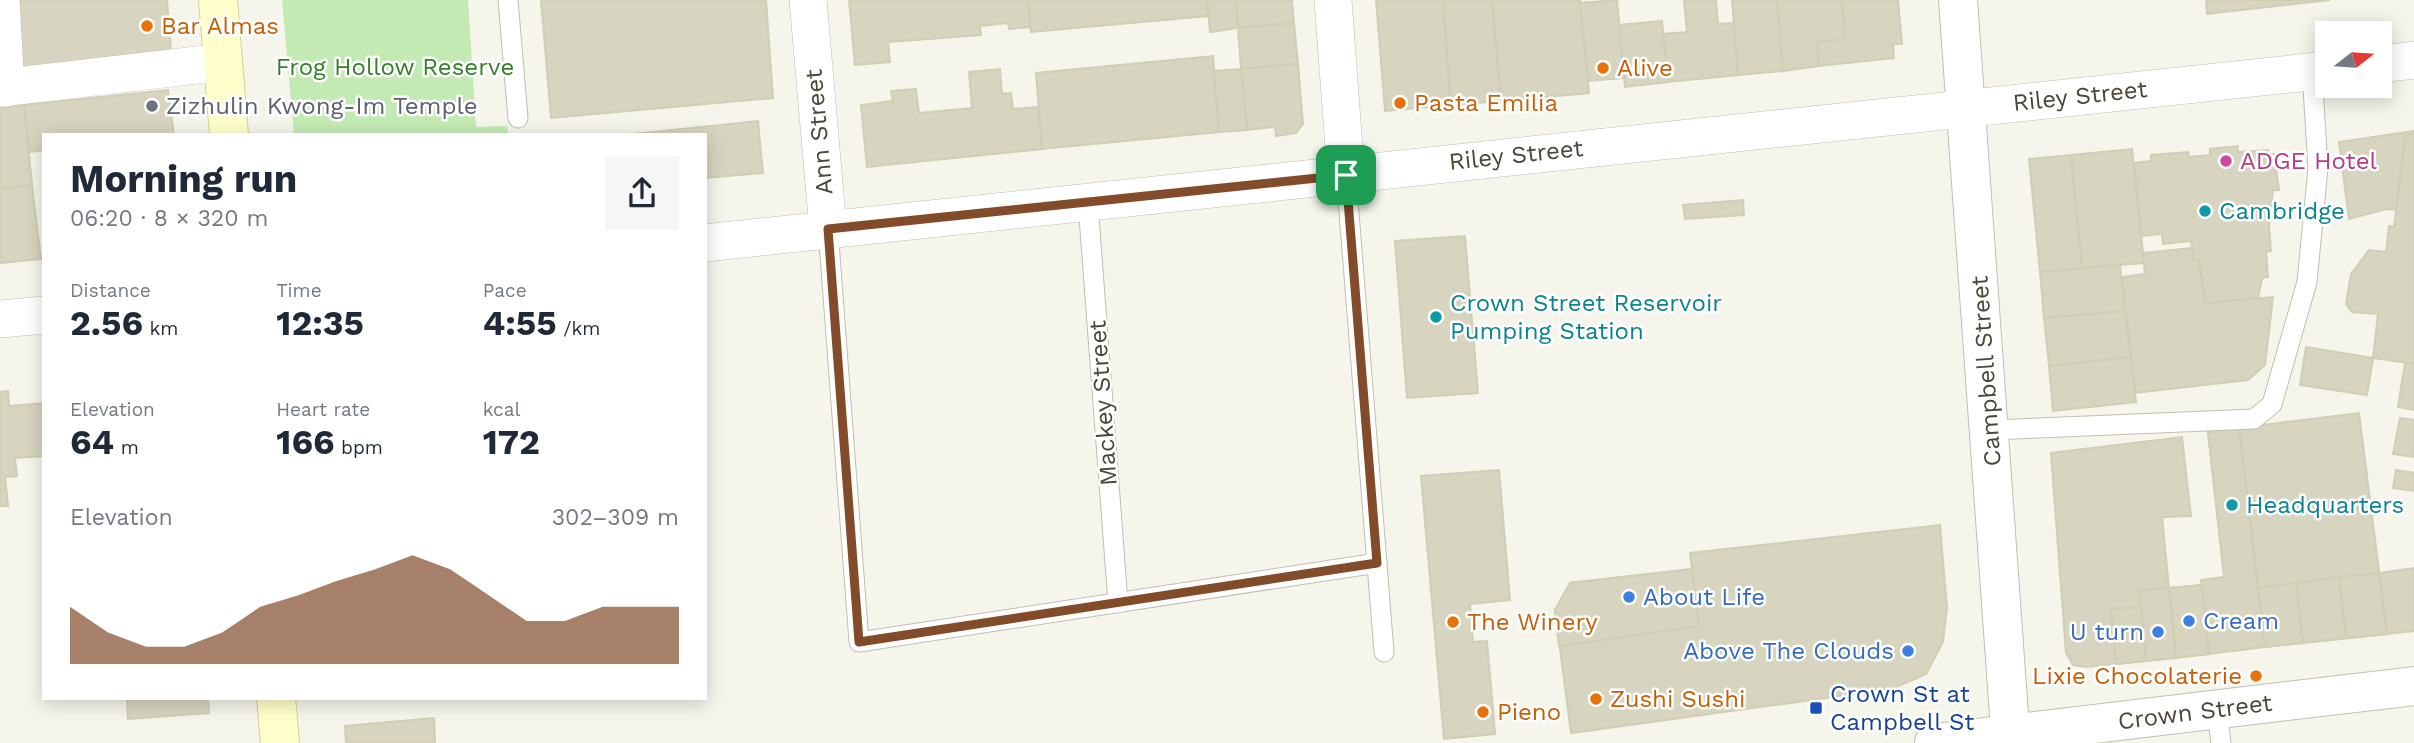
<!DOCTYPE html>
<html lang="en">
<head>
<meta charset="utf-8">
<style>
	body { margin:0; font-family:"Work Sans",sans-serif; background:#f6f6f7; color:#1f2937; height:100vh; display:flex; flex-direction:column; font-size:26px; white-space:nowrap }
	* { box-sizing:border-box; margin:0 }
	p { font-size:23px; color:#747a83 }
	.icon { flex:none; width:38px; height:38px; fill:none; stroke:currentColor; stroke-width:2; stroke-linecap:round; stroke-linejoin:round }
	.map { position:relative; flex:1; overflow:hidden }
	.side { position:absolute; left:42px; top:133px; width:665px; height:567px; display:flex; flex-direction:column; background:#fff; border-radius:0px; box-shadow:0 4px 18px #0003 }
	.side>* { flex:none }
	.needle { width:46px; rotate:73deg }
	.tools { position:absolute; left:2315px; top:21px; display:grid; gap:14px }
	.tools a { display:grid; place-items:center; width:77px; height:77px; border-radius:0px; background:#fff; box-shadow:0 4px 18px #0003; font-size:35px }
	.pin { position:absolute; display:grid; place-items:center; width:60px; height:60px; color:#fff; margin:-30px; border-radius:14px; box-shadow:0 4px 10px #0006 }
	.round { display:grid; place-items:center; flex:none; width:74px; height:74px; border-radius:0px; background:#f6f6f7 }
	.headline { display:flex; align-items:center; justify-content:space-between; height:119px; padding:0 28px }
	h1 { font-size:38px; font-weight:700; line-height:52px }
	.metrics { display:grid; grid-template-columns:repeat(3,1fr); gap:10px; height:119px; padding:7px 28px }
	.metrics div { display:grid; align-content:center }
	.metrics b { font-size:35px; font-weight:700 }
	.metrics small { font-size:19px; font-weight:400 }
	.metrics p { font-size:19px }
	.chart { height:196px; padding:14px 28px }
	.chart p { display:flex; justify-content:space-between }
	.chart svg { width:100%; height:126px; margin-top:7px; fill:#824b2a; opacity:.7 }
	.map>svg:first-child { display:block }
</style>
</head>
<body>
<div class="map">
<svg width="2414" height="743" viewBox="0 0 2414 743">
	<rect width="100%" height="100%" fill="#f5f5eb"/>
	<polygon fill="#c4eab4" points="282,0 468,0 476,127 507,126 508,135 294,135"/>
	<g fill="#d7d4c0" stroke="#d2ceb3" stroke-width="2">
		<polygon points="15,0 167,0 171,50 31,73 21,64"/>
		<polygon points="541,0 766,0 773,98 551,118"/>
		<polygon points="849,0 1028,0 1031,27 1009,29 1008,23 980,26 981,35 888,42 890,62 855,65"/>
		<polygon points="1028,0 1207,0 1208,16 1031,32"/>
		<polygon points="1207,0 1236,0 1238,28 1210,32"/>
		<polygon points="1236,0 1292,0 1294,23 1238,28"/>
		<polygon points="1376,0 1443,0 1451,105 1385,111"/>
		<polygon points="1443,0 1492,0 1501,101 1451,105"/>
		<polygon points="1492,0 1580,0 1589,93 1501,101"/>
		<polygon points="1617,0 1624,78 1588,81 1580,3"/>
		<polygon points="1684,0 1716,0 1718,24 1735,23 1738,75 1668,82 1663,34 1687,32"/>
		<polygon points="1732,0 1777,0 1783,71 1738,75"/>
		<polygon points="1777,0 1842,0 1845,39 1817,42 1819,66 1783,71"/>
		<polygon points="1842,0 1898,0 1902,44 1893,44 1894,58 1819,66 1817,42 1845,39"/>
		<polygon points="2206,0 2330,0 2207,14"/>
		<polygon points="1662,21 1668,82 1625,87 1619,25"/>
		<polygon points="1294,23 1298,64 1241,69 1238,28"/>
		<polygon points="1213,56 1219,132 1042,149 1036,73"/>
		<polygon points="1298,64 1303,124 1296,133 1276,136 1275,127 1247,130 1241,69"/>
		<polygon points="1000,69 1002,94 1011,93 1013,109 1038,107 1042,149 867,167 861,105 893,101 891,91 916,89 919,113 972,108 969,72"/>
		<polygon points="1241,69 1247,130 1219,132 1214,71"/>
		<polygon points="168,90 174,135 44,135 44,150 29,152 24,105"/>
		<polygon points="24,105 32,185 0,189 0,108"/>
		<polygon points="758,121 763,173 705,178 705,135 623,135"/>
		<polygon points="2414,131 2414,364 2373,358 2378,314 2352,312 2346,304 2351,274 2369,250 2386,252 2389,226 2394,227 2405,137"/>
		<polygon points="2414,131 2405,137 2396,210 2386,209 2349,219 2339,142"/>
		<polygon points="2238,146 2238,152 2268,150 2268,155 2274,154 2279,190 2273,190 2269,226 2271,251 2266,252 2268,277 2262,278 2258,298 2205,303 2199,259 2193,260 2191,241 2163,244 2162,234 2141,236 2134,163 2151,161 2151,155 2188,152 2189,157 2210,155 2210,149"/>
		<polygon points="2132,149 2144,263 2082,268 2071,155"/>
		<polygon points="2071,155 2082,268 2040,272 2029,159"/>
		<polygon points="32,185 41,259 0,263 0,189"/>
		<polygon points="1743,200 1744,215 1685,219 1683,205"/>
		<polygon points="1465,236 1478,393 1407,398 1395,241"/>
		<polygon points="2192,248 2193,260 2199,259 2205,303 2273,297 2265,365 2248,380 2135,393 2122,277 2145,274 2143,253"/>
		<polygon points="2120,265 2125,311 2044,318 2040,272"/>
		<polygon points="2125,311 2131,357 2049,366 2044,318"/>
		<polygon points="2306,347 2373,358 2367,395 2300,385"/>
		<polygon points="2131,357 2136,402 2053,411 2049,366"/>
		<polygon points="2405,363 2414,364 2414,410 2398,407"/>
		<polygon points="8,391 9,406 44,403 44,456 15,458 17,476 5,477 8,506 0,506 0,392"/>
		<polygon points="2359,413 2387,634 2265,647 2239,428"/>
		<polygon points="2400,418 2414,420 2414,457 2393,454"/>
		<polygon points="2239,428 2265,647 2233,651 2208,432"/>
		<polygon points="2239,428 2265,647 2209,654 2201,580 2224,577 2208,432"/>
		<polygon points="2182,437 2191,516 2162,517 2169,588 2202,585 2209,654 2086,667 2073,665 2066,653 2051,453"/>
		<polygon points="1499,470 1510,600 1470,604 1473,642 1487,641 1495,734 1444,739 1421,476"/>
		<polygon points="2396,470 2414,473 2414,491 2393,488"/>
		<polygon points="1940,525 1947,608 1943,642 1926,674 1892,689 1571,733 1555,610 1570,583 1692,569 1690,553"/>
		<polygon points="2414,568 2414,631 2387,634 2379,573"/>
		<polygon points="1692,569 1699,626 1559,646 1555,610 1570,583"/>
		<polygon points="2379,573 2387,634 2346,638 2339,577"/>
		<polygon points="2339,577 2346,638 2303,643 2296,583"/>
		<polygon points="2296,583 2303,643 2265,647 2258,588"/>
		<polygon points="2202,585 2209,654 2176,658 2169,588"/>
		<polygon points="2169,588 2176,658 2146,661 2139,590"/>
		<polygon points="2141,607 2146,661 2116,664 2111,609"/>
		<polygon points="127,698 208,698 209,713 128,719"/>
		<polygon points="434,718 435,743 346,743 345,726"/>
	</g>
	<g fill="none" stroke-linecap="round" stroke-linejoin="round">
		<defs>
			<g id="service">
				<polyline points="508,0 518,118"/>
				<polyline points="1346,175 1384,652"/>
				<polyline points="1088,203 1118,603"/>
				<polyline points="828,229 859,642 1377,563"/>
				<polyline points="1990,430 2254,419 2272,404 2307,282 2318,168 2312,71"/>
				<polyline points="2217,710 2221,743"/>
			</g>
			<g id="minor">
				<polyline points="1,0 6,88"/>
				<polyline points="808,0 828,229"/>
				<polyline points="1333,0 1346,175"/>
				<polyline points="2380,64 2414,60"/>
				<polyline points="0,88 223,62"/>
				<polyline points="705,243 2328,70"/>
				<polyline points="0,319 44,315"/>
			</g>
			<g id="tertiary">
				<polyline points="1958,0 2011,743"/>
				<polyline points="1934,743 2414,686"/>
			</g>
			<g id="secondary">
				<polyline points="218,0 229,135"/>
				<polyline points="276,698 280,743"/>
			</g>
		</defs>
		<use href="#service" stroke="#c1bfad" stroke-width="21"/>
		<use href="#minor" stroke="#c1bfad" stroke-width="38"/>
		<use href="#tertiary" stroke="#c1bfad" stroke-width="40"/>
		<use href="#secondary" stroke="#d3d298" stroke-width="40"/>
		<use href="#service" stroke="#fff" stroke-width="19"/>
		<use href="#minor" stroke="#fff" stroke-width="37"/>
		<use href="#tertiary" stroke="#fff" stroke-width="38"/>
		<use href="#secondary" stroke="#ffffcb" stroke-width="38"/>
	</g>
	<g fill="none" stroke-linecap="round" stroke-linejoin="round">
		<defs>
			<polygon id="route" points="1346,175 1377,563 859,642 828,229"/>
		</defs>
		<use href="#route" stroke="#fff" stroke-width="14"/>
		<use href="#route" stroke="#824b2a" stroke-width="9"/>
	</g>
	<g fill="#e8710a" stroke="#fff" stroke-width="2.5">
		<circle cx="147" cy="26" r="7"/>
		<circle cx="1603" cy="68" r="7"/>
		<circle cx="1400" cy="103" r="7"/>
		<circle cx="1453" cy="622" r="7"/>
		<circle cx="2256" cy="676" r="7"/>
		<circle cx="1596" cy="699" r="7"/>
		<circle cx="1483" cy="712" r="7"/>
	</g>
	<circle fill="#6b7280" stroke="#fff" stroke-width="2.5" cx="152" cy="106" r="7"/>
	<circle fill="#d1479c" stroke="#fff" stroke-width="2.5" cx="2226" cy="161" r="7"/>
	<g fill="#0f9aa8" stroke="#fff" stroke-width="2.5">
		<circle cx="2205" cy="211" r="7"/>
		<circle cx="1436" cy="317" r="7"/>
		<circle cx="2232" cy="505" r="7"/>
	</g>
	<g fill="#3f7fe0" stroke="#fff" stroke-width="2.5">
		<circle cx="1629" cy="597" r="7"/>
		<circle cx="2189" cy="621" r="7"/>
		<circle cx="2158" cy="632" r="7"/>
		<circle cx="1908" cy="651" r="7"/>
	</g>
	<rect fill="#1a4fb4" stroke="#fff" stroke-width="2.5" x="1809" y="701" width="14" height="14" rx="3.5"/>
	<g text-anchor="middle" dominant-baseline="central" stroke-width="5" stroke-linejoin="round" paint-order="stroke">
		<g font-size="24" fill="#c56008" stroke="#fff" text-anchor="start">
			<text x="161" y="26">Bar Almas</text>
			<text x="1617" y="68">Alive</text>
			<text x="1414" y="103">Pasta Emilia</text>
			<text x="1467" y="622">The Winery</text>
			<text x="2242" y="676" text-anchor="end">Lixie Chocolaterie</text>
			<text x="1610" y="699">Zushi Sushi</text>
			<text x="1497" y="712">Pieno</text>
		</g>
		<g font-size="24" fill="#357e2a" stroke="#fff">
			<text x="395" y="67">Frog Hollow Reserve</text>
		</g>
		<g font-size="24" fill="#4a4738" stroke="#fff">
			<text transform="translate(2080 96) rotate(-6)">Riley Street</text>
			<text transform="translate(819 132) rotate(-95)">Ann Street</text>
			<text transform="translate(1516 155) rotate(-6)">Riley Street</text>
			<text transform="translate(1986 371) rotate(-94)">Campbell Street</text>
			<text transform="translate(1103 403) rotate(-94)">Mackey Street</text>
			<text transform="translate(2195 712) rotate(-7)">Crown Street</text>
		</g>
		<g font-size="24" fill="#5b616d" stroke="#fff" text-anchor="start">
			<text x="166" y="106">Zizhulin Kwong-Im Temple</text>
		</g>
		<g font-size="24" fill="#b23c85" stroke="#fff" text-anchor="start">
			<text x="2240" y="161">ADGE Hotel</text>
		</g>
		<g font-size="24" fill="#0d838f" stroke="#fff" text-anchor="start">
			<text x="2219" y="211">Cambridge</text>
			<text x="1450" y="303">Crown Street Reservoir<tspan x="1450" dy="28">Pumping Station</tspan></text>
			<text x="2246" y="505">Headquarters</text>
		</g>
		<g font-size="24" fill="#366cbe" stroke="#fff" text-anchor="start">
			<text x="1643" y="597">About Life</text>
			<text x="2203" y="621">Cream</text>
			<text x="2144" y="632" text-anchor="end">U turn</text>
			<text x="1894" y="651" text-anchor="end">Above The Clouds</text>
		</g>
		<g font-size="24" fill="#164399" stroke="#fff" text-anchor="start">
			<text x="1830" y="694">Crown St at<tspan x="1830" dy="28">Campbell St</tspan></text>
		</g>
	</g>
</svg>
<div class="tools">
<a><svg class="needle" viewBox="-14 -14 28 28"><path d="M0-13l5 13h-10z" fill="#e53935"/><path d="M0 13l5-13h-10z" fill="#747a83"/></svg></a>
</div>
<div class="pin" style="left:1346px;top:175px;background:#1e9e55"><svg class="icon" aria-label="arrive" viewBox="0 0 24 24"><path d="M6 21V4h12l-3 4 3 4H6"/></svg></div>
<section class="side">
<div class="headline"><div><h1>Morning run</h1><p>06:20 · 8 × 320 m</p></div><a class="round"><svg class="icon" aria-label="share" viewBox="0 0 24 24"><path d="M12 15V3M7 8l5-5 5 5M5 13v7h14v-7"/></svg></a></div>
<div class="metrics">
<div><p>Distance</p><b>2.56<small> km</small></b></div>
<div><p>Time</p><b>12:35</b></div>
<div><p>Pace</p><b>4:55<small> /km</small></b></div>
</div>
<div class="metrics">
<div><p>Elevation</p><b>64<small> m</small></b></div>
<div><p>Heart rate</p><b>166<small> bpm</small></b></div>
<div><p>kcal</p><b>172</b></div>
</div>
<div class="chart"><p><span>Elevation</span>302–309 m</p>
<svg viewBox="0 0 160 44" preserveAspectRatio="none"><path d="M0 44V24L10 33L20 38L30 38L40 33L50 24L60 20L70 15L80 11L90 6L100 11L110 20L120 29L130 29L140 24L150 24L160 24V44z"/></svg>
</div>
</section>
</div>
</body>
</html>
